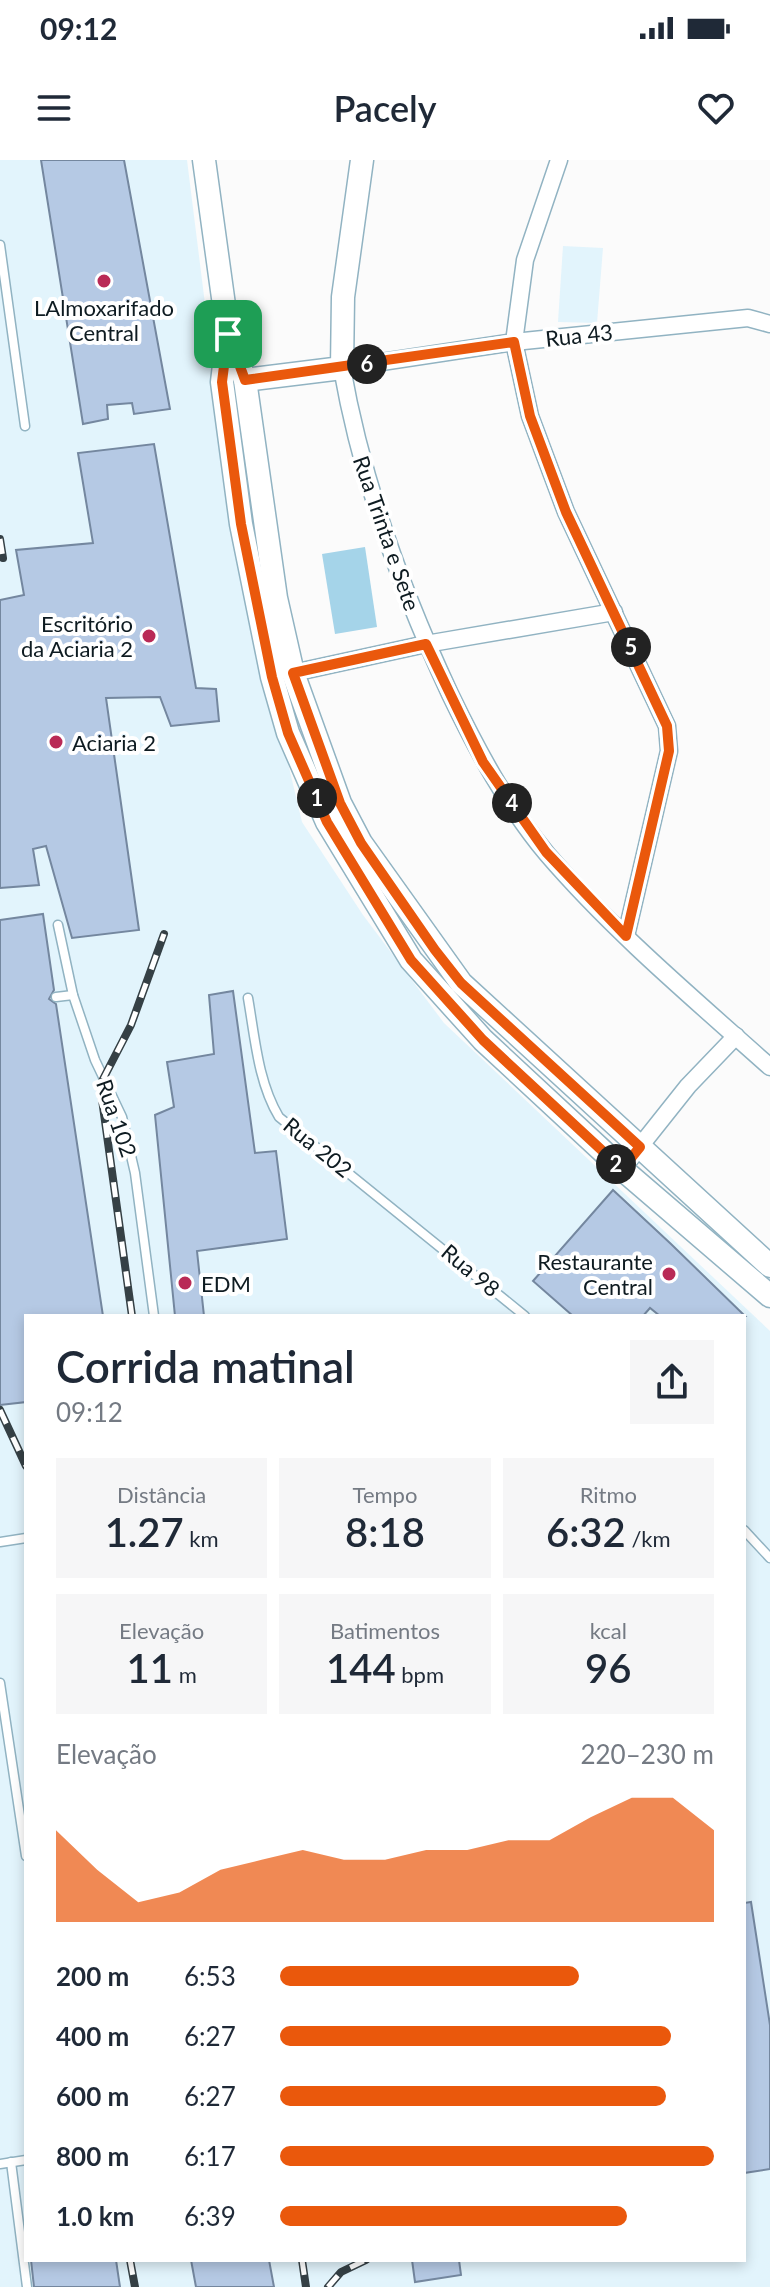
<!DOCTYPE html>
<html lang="pt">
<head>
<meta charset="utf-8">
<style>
	body { margin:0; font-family:Lato,sans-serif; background:#f6f6f7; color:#1f2937; height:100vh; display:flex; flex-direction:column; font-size:30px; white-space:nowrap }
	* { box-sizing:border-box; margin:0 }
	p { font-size:26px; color:#747a83 }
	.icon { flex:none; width:44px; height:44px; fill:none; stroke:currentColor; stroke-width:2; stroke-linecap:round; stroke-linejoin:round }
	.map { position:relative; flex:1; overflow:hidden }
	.drawer { position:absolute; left:24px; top:1154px; width:722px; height:948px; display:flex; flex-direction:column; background:#fff; border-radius:0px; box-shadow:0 4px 12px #0003 }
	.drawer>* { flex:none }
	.pin { position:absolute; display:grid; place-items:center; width:68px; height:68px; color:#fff; margin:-34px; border-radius:16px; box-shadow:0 4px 12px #0006 }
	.km { position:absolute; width:40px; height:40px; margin:-20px; border-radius:50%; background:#222; color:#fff; font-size:22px; line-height:40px; text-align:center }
	.round { display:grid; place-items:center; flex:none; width:84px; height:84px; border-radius:0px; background:#f6f6f7 }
	.overview { display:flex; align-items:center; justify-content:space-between; height:136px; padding:0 32px }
	h1 { font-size:44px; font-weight:600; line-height:60px }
	.figures { display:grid; grid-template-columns:repeat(3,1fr); gap:12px; height:136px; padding:8px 32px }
	.figures div { display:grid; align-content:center; border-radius:0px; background:#f6f6f7; text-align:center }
	.figures b { font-size:40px; font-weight:600 }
	.figures small { font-size:22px; font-weight:400 }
	.figures p { font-size:22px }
	.chart { height:224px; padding:16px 32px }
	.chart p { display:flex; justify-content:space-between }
	.chart svg { width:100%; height:144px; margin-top:8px; fill:#ea580c; opacity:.7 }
	ul { padding:0 32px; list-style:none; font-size:26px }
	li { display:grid; grid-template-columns:128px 96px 1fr; align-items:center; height:60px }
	li i { height:20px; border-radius:10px; background:#ea580c }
	.status { display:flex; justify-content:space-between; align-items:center; height:56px; padding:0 40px; background:#fff; direction:ltr }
	.status svg { height:22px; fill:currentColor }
	header { display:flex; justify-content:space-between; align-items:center; height:104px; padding:0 32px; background:#fff; font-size:36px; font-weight:600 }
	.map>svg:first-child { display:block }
</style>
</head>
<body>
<div class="status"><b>09:12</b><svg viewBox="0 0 49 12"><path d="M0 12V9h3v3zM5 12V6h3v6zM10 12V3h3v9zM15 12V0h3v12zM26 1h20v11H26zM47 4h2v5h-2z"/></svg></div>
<header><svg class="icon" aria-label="menu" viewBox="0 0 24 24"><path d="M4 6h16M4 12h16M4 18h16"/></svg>Pacely<svg class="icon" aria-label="heart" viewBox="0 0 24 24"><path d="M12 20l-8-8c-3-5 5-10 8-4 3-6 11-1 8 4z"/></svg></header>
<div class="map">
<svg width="770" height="2127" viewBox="0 0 770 2127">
	<rect width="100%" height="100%" fill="#fbfbfb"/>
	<g fill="#e2f4fc" fill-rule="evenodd">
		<path d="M0 0H187L234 376 302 662 363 755 444 863 770 1171V2127H0ZM26 1156H744V2100H26Z"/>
		<polygon points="563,86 603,88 597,163 558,162"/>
	</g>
	<polygon fill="#a5d4e9" points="365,387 377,467 335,474 322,394"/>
	<g fill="#b5c9e4" stroke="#74879f" stroke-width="2">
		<polygon points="41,0 124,0 170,249 134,254 132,243 107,245 108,259 83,264"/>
		<polygon points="154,284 196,528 216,529 219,561 171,566 160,537 106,538 139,770 72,778 46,686 33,689 39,725 0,728 0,440 24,435 16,390 93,383 78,293"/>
		<polygon points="43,754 54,830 49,839 56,844 103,1156 26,1156 26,1242 0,1245 0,760"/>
		<polygon points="233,831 255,993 276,991 287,1079 197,1091 204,1156 175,1156 155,955 174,947 167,902 214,894 209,835"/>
		<polygon points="613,1030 671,1084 745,1156 660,1156 650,1148 643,1156 573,1156 533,1121"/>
		<polygon points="751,1742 770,1865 770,2009 744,2013 744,1743"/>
		<polygon points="31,2100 116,2100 120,2127 34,2127"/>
		<polygon points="191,2100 269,2100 274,2127 196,2127"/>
		<polygon points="412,2100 459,2100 461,2115 415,2122"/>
	</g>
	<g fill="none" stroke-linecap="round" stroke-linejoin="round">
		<defs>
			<g id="lane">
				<polyline points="0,85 25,266"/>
				<polyline points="58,765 73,835 95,900 122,957 135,1013 154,1156"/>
				<polyline points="56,837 73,835"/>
				<path d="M248 838C255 878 258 922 279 957L525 1156"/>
				<polyline points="744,1370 770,1398"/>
				<polyline points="0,1382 26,1378"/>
				<polyline points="0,1523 26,1696"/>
				<polyline points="11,2002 27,2127"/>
				<polyline points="0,2004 26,2000"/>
			</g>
			<g id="street">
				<polyline points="559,0 525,100 514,182 530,256 566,352 667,566 669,591 626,776"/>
				<path d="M770 164 748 158 514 182 342 208C362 322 401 429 450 534 477 590 507 646 547 694 614 772 694 839 770 907"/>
				<polyline points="293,513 426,484 614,452"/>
				<polyline points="622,1009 688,926 736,876"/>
			</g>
			<g id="secondary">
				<polyline points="204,0 228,174 245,220 276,438 293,513 340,643 361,683 461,823 770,1106"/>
				<polyline points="227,180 222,222 241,364 272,517 288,573 327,662 411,800 483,880 622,1009 770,1136"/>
				<polyline points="245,220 342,208 343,137 362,0"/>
			</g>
		</defs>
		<use href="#lane" stroke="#91b3c2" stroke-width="11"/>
		<use href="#street" stroke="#91b3c2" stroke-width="19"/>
		<use href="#secondary" stroke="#91b3c2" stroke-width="25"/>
		<use href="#lane" stroke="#fff" stroke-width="8"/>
		<use href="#street" stroke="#fff" stroke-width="16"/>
		<use href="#secondary" stroke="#fff" stroke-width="22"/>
		<defs>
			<g id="rail">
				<polyline points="0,379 3,398"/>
				<polyline points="132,1156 100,925 131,865 164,774"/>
				<polyline points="0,1250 26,1306"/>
				<polyline points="130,2100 135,2127"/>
				<polyline points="302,2100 306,2127"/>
				<polyline points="328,2127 341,2112 366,2100"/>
			</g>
		</defs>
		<use href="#rail" stroke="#354045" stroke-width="8"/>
		<use href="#rail" stroke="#fff" stroke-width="5" stroke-dasharray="15" stroke-linecap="butt"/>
	</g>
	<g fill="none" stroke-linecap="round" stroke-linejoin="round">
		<defs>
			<polygon id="route" points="228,174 245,220 514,182 530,256 566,352 667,566 669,591 626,776 546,692 483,602 426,484 293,513 340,643 361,683 435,790 461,823 640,987 622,1009 483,880 411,800 327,662 288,573 272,517 241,364 222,222"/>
		</defs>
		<use href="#route" stroke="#fff" stroke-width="16"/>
		<use href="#route" stroke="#ea580c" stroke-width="10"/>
	</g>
	<g fill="#b92a56" stroke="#fff" stroke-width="3">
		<circle cx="104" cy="121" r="8"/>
		<circle cx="149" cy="476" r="8"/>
		<circle cx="56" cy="582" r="8"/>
		<circle cx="669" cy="1114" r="8"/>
		<circle cx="185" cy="1123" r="8"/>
	</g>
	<g text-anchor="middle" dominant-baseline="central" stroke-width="8" stroke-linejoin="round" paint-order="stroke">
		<g font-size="22" fill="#0e1b21" stroke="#fff" text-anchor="end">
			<text x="104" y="147" text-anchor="middle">LAlmoxarifado<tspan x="104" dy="25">Central</tspan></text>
			<text x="133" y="463">Escritório<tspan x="133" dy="25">da Aciaria 2</tspan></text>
			<text x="72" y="582" text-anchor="start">Aciaria 2</text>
			<text x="653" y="1101">Restaurante<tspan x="653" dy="25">Central</tspan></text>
			<text x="201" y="1123" text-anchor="start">EDM</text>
		</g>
		<g font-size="22" fill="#0e1b21" stroke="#fff">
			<text transform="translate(579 175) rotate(-6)">Rua 43</text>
			<text transform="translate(387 373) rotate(71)">Rua Trinta e Sete</text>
			<text transform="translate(117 958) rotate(71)">Rua 102</text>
			<text transform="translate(318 987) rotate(39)">Rua 202</text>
			<text transform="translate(471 1110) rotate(40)">Rua 98</text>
		</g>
	</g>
</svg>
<div class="pin" style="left:228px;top:174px;background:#1e9e55"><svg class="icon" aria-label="arrive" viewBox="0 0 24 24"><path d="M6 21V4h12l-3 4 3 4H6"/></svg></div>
<b class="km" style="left:317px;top:638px">1</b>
<b class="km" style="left:616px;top:1004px">2</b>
<b class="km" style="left:512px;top:643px">4</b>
<b class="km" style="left:631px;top:487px">5</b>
<b class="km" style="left:367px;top:204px">6</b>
<section class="drawer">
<div class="overview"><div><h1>Corrida matinal</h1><p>09:12</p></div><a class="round"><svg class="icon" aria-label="share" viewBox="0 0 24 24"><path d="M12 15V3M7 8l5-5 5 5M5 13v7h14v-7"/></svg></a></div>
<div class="figures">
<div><p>Distância</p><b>1.27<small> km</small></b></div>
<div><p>Tempo</p><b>8:18</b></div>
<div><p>Ritmo</p><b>6:32<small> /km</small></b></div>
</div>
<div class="figures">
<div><p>Elevação</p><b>11<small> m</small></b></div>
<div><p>Batimentos</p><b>144<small> bpm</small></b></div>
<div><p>kcal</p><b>96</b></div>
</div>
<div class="chart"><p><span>Elevação</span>220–230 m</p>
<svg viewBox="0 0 160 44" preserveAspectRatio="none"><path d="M0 44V16L10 28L20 38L30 35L40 28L50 25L60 22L70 25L80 25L90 22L100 22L110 19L120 19L130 12L140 6L150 6L160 16V44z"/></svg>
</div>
<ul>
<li><b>200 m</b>6:53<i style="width:69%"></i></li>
<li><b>400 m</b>6:27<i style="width:90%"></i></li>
<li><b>600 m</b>6:27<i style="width:89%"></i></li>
<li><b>800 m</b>6:17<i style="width:100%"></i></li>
<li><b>1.0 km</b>6:39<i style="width:80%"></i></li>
</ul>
</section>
</div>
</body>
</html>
